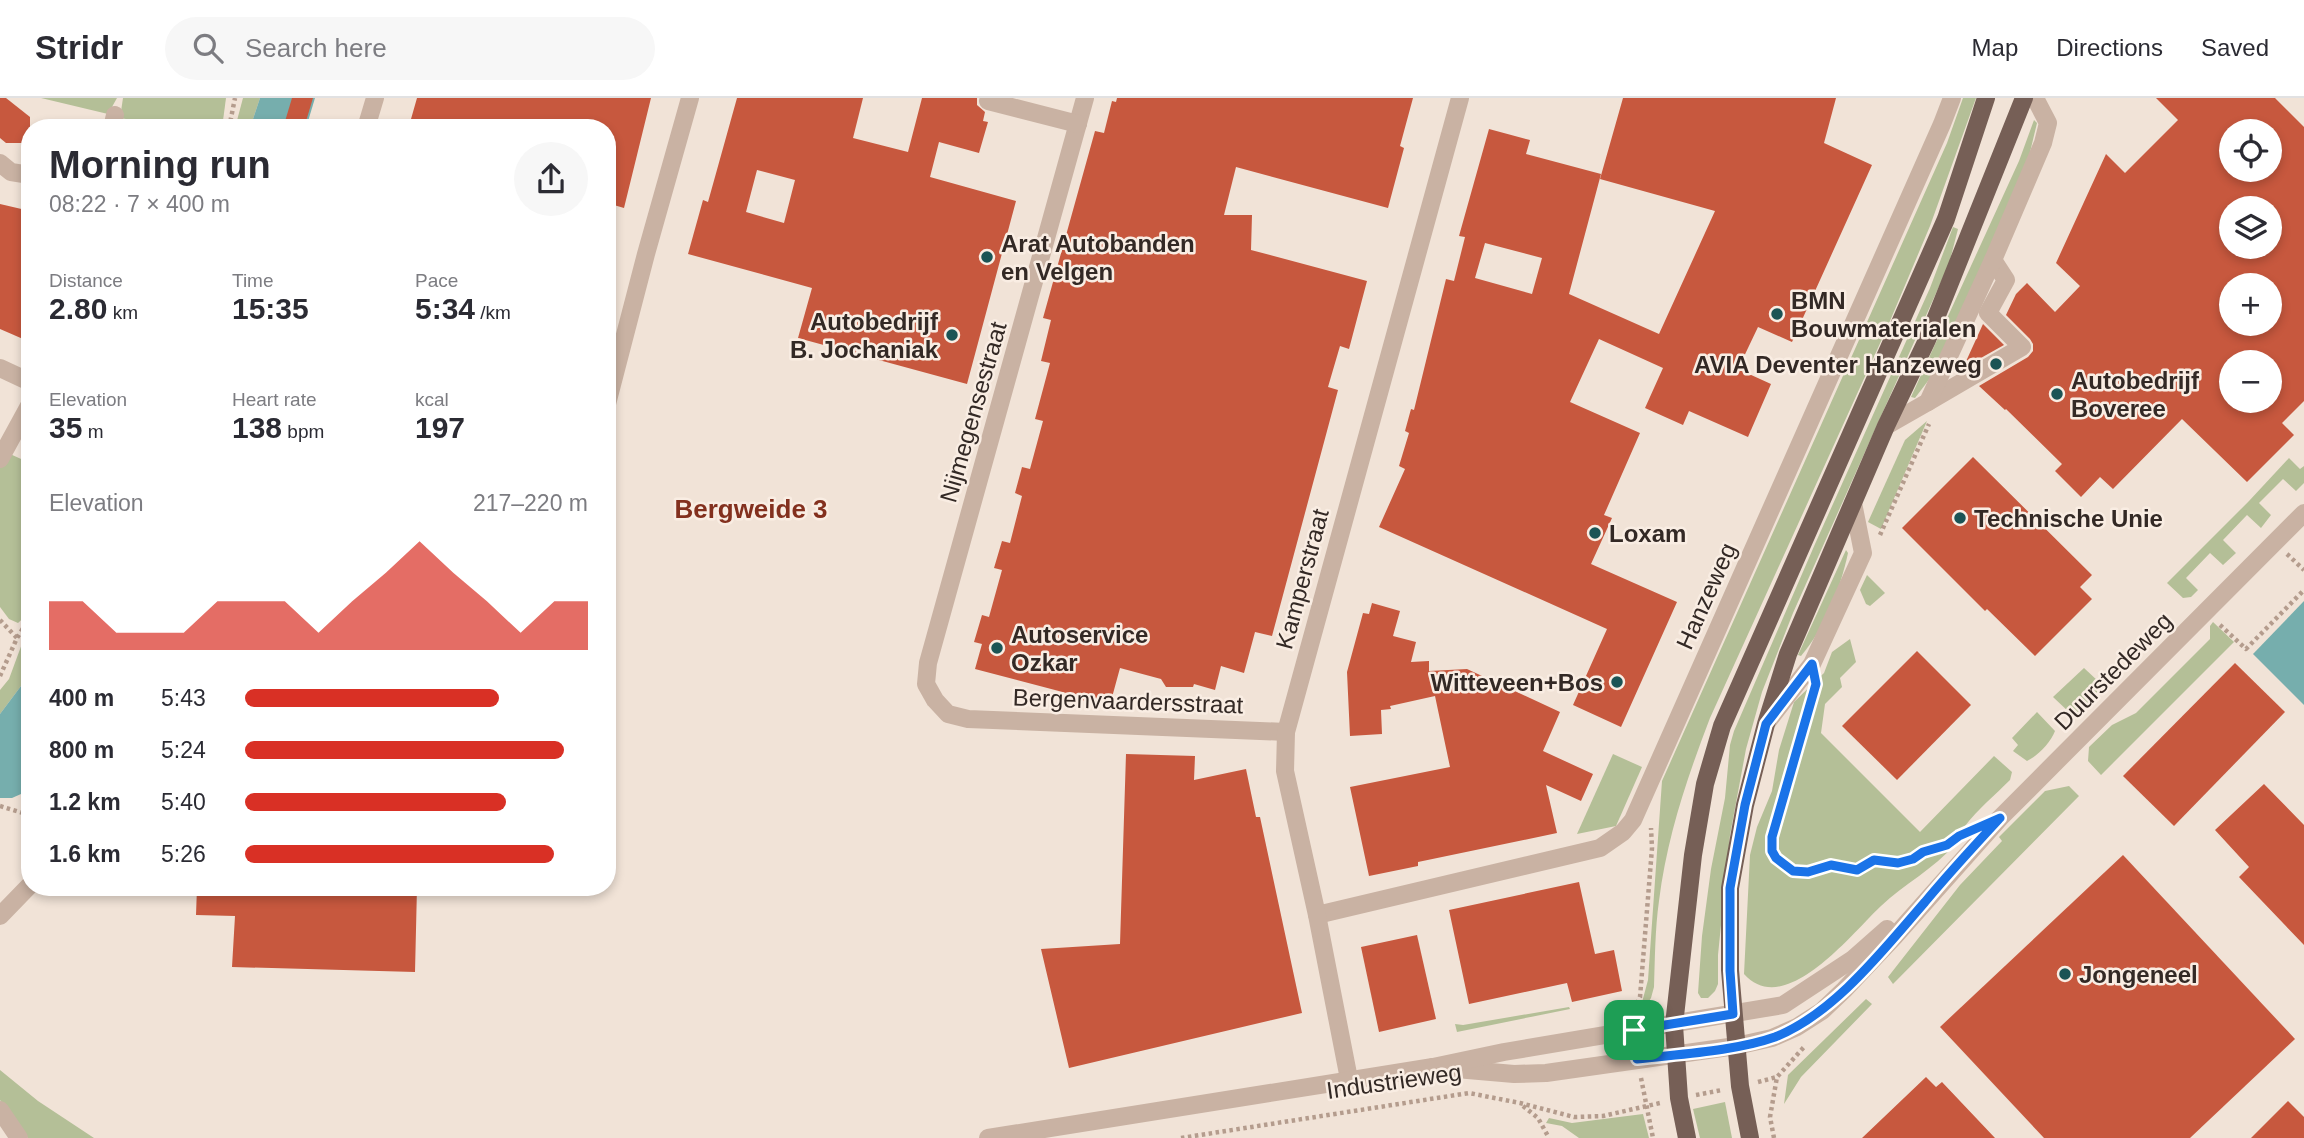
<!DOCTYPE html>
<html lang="en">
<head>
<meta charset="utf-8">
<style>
	body { margin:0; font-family:Arial,sans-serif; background:#f7f7f7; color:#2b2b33; height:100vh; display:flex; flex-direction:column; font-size:26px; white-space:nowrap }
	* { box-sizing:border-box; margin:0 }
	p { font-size:23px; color:#7c7c81 }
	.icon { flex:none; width:38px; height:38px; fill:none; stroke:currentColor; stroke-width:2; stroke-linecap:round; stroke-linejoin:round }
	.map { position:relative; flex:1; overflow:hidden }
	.sheet { position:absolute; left:21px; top:21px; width:595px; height:777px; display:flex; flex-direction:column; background:#fff; border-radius:28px; box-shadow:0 4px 10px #0003 }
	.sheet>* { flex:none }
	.buttons { position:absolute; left:2219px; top:21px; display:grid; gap:14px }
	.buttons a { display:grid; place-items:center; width:63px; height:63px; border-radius:50%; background:#fff; box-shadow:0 4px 10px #0003; font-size:35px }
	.pin { position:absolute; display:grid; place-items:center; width:60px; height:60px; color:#fff; margin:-30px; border-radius:14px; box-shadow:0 4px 10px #0006 }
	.round { display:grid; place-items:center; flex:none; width:74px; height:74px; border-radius:37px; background:#f7f7f7 }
	.overview { display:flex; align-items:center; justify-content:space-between; height:119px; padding:0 28px }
	h1 { font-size:38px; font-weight:700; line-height:52px }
	.figures { display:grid; grid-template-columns:repeat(3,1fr); gap:10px; height:119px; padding:7px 28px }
	.figures div { display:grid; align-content:center }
	.figures b { font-size:30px; font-weight:700 }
	.figures small { font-size:19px; font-weight:400 }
	.figures p { font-size:19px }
	.chart { height:196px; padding:14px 28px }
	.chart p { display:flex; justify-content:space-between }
	.chart svg { width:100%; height:126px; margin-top:7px; fill:#d93025; opacity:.7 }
	ul { padding:0 28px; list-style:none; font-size:23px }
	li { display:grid; grid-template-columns:112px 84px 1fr; align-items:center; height:52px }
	li i { height:18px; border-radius:9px; background:#d93025 }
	header { display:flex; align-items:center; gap:42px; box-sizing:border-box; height:98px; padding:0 35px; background:#fff; border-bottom:2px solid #e1e1e2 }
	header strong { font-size:33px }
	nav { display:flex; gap:38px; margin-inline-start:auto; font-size:24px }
	.search { width:490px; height:63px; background:#f7f7f7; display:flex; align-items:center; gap:18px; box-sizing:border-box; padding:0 24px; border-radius:38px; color:#7c7c81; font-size:26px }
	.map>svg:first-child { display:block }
</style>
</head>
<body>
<header>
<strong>Stridr</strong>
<div class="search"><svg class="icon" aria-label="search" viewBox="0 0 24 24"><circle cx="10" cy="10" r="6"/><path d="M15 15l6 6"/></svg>Search here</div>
<nav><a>Map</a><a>Directions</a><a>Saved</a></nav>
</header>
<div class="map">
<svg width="2304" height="1040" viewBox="0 0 2304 1040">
	<rect width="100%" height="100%" fill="#f1e3d7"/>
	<g fill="#b4bf97">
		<polygon points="41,0 117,0 108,16"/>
		<polygon points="123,0 226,0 222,30 178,30 120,20"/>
		<polygon points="243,0 260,0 250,30 235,30"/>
		<path d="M1963 0H1976L1930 128 1887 230 1710 620C1687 680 1667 739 1659 803 1655 831 1655 861 1654 889L1651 900 1644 911 1641 908 1648 882 1662 683 1947 45Z"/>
		<polygon points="2034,22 2037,25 2025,75 1931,279 1915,300 1911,299 2019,63"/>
		<polygon points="1953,129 1958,131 1949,166 1793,515 1762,594 1746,651 1730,737 1718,857 1718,886 1715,893 1708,900 1701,900 1698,895 1702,838 1711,771 1725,700 1730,647 1734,633 1815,446 1930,190"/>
		<polygon points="1927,323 1881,431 1868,424 1905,342"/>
		<polygon points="10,356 30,365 30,514 18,525 9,521 0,509 0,369"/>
		<polygon points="2289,360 2300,371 2304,368 2304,385 2296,393 2283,381 2259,405 2271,417 2261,430 2247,417 2223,442 2236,455 2223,467 2210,455 2186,480 2198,492 2191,499 2183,500 2167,485 2249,403"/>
		<path d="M1846 452 1848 455C1840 492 1825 529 1801 558L1798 557Z"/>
		<polygon points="1867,477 1885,495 1870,508 1866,506 1860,492"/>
		<polygon points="30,524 30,576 0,616 0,592 9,581"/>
		<polygon points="2213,524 2234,544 2101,677 2088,663 2089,649 2112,627 2136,615 2210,541 2210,528"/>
		<path d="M1850 541 1856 564 1840 580 1842 589 1825 606 1821 635 1920 734 1994 658 2012 674 2010 682C1995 697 1978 711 1965 728 1961 733 1959 741 1955 746 1934 771 1904 786 1881 808 1852 835 1785 922 1744 876L1750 757 1757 729 1772 693 1779 652 1794 604 1824 575 1832 554Z"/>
		<polygon points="2084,570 2099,584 2098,594 2078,615 2070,615 2053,599"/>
		<path d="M2037 614 2055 633C2051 644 2038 658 2027 663L2013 653 2018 647 2012 640Z"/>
		<polygon points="1613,656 1642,669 1616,728 1577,736"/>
		<polygon points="2069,688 2079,698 1893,886 1888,879 1960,787 2002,743 1999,739 2045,693"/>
		<polygon points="1866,901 1872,906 1801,979 1784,1006 1788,977"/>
		<polygon points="1569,909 1570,911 1457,934 1455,926 1463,927"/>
		<polygon points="0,972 38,1003 94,1040 28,1040 0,1002"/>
		<polygon points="1725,1004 1732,1040 1700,1040 1693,1011"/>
		<polygon points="1643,1016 1649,1040 1579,1040 1562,1028 1546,1025 1549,1020 1572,1025"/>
	</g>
	<g fill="#76aead">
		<polygon points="260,0 315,0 306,30 250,30"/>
		<polygon points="2304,503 2304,607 2253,556"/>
		<polygon points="30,576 30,692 12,700 0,700 0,616"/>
	</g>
	<g fill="#c7583e" fill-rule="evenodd">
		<polygon points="0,0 6,0 30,19 30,45 6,45 0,40"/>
		<polygon points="292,0 313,0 304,30 283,30"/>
		<polygon points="417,0 651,0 624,110 607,105 607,30 442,30 411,21"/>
		<path d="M737 0H863L853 40 908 54 922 0H977V7L985 14 983 23 988 24 979 55 939 44 930 79 1016 103 967 286 798 240 812 190 688 156 703 102 708 104ZM757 72 795 82 784 125 746 114Z"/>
		<polygon points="1117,0 1413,0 1400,48 1404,50 1388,110 1236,69 1224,117 1252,117 1251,152 1367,183 1349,251 1340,248 1328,289 1338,292 1272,538 1255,534 1244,575 1221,568 1215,592 1194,586 1193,589 1166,589 1161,581 1120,570 1111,603 1072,602 1074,597 975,571 982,546 974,544 982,517 989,519 1002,472 994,470 1002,443 1010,445 1022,398 1015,395 1022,369 1030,371 1043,323 1035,321 1050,265 1041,263 1051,222 1043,220 1095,33 1104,35 1112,3 1116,4"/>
		<path d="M1623 0H1836L1824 45 1872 67 1792 244 1758 229 1738 271 1771 286 1748 339 1689 313 1683 327 1645 310 1663 270 1599 241 1570 304 1640 335 1604 417 1612 420 1591 466 1677 504 1621 629 1573 607 1607 531 1379 429 1405 371 1399 368 1409 335 1405 333 1411 311 1414 312 1446 181 1454 183 1465 139 1459 138 1489 31 1530 42 1526 56 1601 76 1569 196 1659 236 1715 113 1600 81ZM1485 145 1542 160 1532 196 1475 180Z"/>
		<path d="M2156 0H2275L2304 29V303L2282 325 2294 337 2247 384 2182 321 2113 391 2100 379 2081 399 2055 373 2062 366 2006 311 2005 312 1979 288 2028 259 2033 253V246L2030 241 2006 217 2016 196 2027 185 2055 214 2080 188 2056 165 2106 56 2125 75 2178 22ZM2231 33H2270V72H2231ZM2231 110H2270V149H2231ZM2231 187H2270V226H2231ZM2231 264H2270V303H2231Z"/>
		<polygon points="0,106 30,113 30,244 0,231"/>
		<polygon points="1983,226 2004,247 1963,270"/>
		<polygon points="1973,359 2092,477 2080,489 2092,501 2035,558 1987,511 1985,513 1902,430"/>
		<polygon points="1372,505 1400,513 1393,538 1416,544 1411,564 1429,563 1429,573 1467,571 1560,614 1543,653 1593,676 1581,703 1546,687 1557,735 1418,764 1418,768 1369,778 1350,689 1450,669 1435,598 1390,608 1391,611 1381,612 1382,636 1350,638 1347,574 1363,515 1369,516"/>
		<polygon points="1917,553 1971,607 1897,682 1842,628"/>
		<polygon points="2235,565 2285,614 2174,728 2123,678"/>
		<polygon points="1126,656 1195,658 1194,682 1246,671 1256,719 1260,719 1302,915 1069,970 1041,851 1120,846"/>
		<polygon points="2264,686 2304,727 2304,847 2239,779 2249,769 2215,732"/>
		<polygon points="2123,757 2295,941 2190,1040 2044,1040 1940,929"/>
		<polygon points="1579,784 1595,856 1614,852 1622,893 1572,904 1567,885 1469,906 1449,812"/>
		<polygon points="197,789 417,789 415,874 232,869 235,818 196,817"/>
		<polygon points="1417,837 1436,921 1379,934 1361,849"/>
		<polygon points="1926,979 1936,989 1942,984 1995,1040 1862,1040"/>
		<polygon points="2288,1003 2304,1019 2304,1040 2251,1040"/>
	</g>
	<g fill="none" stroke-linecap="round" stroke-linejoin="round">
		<g stroke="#b49c8d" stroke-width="4.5" stroke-dasharray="3.5 3.5" stroke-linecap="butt">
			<polyline points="229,30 235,0"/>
			<polyline points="1880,437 1929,326"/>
			<polyline points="2287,456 2304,472"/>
			<polyline points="0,522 17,540"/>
			<polyline points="2220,527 2246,551 2304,492"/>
			<polyline points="0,578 17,540 30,519"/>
			<polyline points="1811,602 1772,739 1772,753 1776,760 1785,769 1801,775 1818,772 1831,767 1857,772 1873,762 1898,765 1950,745"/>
			<polyline points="0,708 26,716 30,720"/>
			<polyline points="1634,912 1640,899 1652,750 1651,730"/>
			<polyline points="1641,980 1653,1040"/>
			<polyline points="1758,984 1777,979"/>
			<polyline points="1696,997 1722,992"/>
			<polyline points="1523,1008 1538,1020 1549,1040"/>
			<polyline points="1181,1040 1469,995 1520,1005 1574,1019 1603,1018 1660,1005"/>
			<polyline points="1774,1040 1770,1019 1777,979 1804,949"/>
		</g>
		<g stroke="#c9b2a3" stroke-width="18">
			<polyline points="1085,0 928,565 926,586 935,602 948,616 968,621 1286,634"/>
			<polyline points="988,3 1078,26"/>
			<polyline points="112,30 115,17"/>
			<polyline points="366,30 375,0"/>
			<polyline points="0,65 11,74 30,77"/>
			<polyline points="0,270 30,284"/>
			<polyline points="1928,304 2022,249 1988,215 2006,182 1993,162"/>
			<polyline points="607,306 646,156 690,0"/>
			<polyline points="1886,328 1928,304 1993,162 2043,45 2048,25 2035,0"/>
			<polyline points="0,361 30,306"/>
			<polyline points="1768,623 1812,566 1863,455 1853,405"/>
			<polyline points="1317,817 1600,750 1623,734 1633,722 1942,26 1952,0"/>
			<polyline points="0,818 30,787"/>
			<polyline points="1433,969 1514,976 1546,975 1736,948 1772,940 1797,929 1822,913 1844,892 1895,838 2000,720 2304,415"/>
			<polyline points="1349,981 1317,817 1285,673 1286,634 1460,0"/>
			<polyline points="0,1012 19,1040"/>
			<polyline points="988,1040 1433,969 1504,954 1783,907 1853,861 1887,831"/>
		</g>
		<g stroke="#765f56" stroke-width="18">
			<polyline points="1687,1040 1679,1000 1674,927 1693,757 1705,686 1722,628 1946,121 1986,0"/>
			<polyline points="1750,1040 1740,988 1730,872 1730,790 1745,707 1766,626 1788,556 1886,328 1927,242 2024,0"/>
		</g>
	</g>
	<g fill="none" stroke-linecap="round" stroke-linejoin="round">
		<defs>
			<path id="route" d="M1812 566 1816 586 1772 739V753L1776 760 1793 773 1808 774 1831 767 1857 772 1874 762 1898 765 1913 761 1923 754 1947 747 1959 738 2000 720C1975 747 1949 775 1925 804 1884 851 1834 916 1775 939 1736 953 1679 956 1637 961L1634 932 1733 916 1730 873V790L1745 707 1766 626Z"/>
		</defs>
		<use href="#route" stroke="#fff" stroke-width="14"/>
		<use href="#route" stroke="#1a73e8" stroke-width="9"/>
	</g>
	<g fill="#1b5455" stroke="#f9ede3" stroke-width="2.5">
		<circle cx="987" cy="159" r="7"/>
		<circle cx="1777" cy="216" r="7"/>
		<circle cx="952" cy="237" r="7"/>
		<circle cx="1996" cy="266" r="7"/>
		<circle cx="2057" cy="296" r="7"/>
		<circle cx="1960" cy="420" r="7"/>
		<circle cx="1595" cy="435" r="7"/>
		<circle cx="997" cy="550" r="7"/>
		<circle cx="1617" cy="584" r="7"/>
		<circle cx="2065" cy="876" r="7"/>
	</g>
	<g text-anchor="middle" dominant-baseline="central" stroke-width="5" stroke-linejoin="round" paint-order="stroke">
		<g font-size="24" font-weight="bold" fill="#332925" stroke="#f9ede3" text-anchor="start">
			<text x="1001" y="145">Arat Autobanden<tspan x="1001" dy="28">en Velgen</tspan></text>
			<text x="1791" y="202">BMN<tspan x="1791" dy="28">Bouwmaterialen</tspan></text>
			<text x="938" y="223" text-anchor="end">Autobedrijf<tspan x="938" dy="28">B. Jochaniak</tspan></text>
			<text x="1982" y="266" text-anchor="end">AVIA Deventer Hanzeweg</text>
			<text x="2071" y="282">Autobedrijf<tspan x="2071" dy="28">Boveree</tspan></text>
			<text x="1974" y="420">Technische Unie</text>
			<text x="1609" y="435">Loxam</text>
			<text x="1011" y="536">Autoservice<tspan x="1011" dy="28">Ozkar</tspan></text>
			<text x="1603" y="584" text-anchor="end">Witteveen+Bos</text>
			<text x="2079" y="876">Jongeneel</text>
		</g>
		<g font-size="24" fill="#332925" stroke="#f9ede3">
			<text transform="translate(973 314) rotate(-74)">Nijmegensestraat</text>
			<text transform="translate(1302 481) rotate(-75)">Kamperstraat</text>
			<text transform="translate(1706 498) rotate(-66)">Hanzeweg</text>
			<text transform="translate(2113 573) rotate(-45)">Duurstedeweg</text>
			<text transform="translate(1128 603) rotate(2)">Bergenvaardersstraat</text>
			<text transform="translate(1394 983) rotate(-8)">Industrieweg</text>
		</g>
		<g font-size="26" font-weight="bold" fill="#83301e" stroke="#f9ede3">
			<text x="751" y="411">Bergweide 3</text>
		</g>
	</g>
</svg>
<div class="buttons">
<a><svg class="icon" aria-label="locate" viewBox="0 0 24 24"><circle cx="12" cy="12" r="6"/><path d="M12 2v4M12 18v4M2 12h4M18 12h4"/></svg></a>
<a><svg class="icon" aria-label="layers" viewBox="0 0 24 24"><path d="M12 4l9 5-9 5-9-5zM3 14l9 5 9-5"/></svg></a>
<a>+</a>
<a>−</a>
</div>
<div class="pin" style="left:1634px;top:932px;background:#1e9e55"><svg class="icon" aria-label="arrive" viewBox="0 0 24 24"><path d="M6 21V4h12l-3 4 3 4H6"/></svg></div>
<section class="sheet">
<div class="overview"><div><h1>Morning run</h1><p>08:22 · 7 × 400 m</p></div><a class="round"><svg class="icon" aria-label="share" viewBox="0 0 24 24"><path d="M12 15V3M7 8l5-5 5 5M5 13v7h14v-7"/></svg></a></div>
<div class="figures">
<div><p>Distance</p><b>2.80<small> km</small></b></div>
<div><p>Time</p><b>15:35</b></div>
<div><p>Pace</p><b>5:34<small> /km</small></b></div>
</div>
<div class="figures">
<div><p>Elevation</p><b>35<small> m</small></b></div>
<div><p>Heart rate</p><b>138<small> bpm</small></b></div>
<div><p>kcal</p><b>197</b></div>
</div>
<div class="chart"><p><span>Elevation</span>217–220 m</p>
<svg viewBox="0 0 160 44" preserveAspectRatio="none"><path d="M0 44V27L10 27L20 38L30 38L40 38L50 27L60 27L70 27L80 38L90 27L100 17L110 6L120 17L130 27L140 38L150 27L160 27V44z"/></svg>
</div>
<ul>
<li><b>400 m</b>5:43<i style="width:74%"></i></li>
<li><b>800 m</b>5:24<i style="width:93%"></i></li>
<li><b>1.2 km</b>5:40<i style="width:76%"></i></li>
<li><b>1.6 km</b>5:26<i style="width:90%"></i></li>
</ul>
</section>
</div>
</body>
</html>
